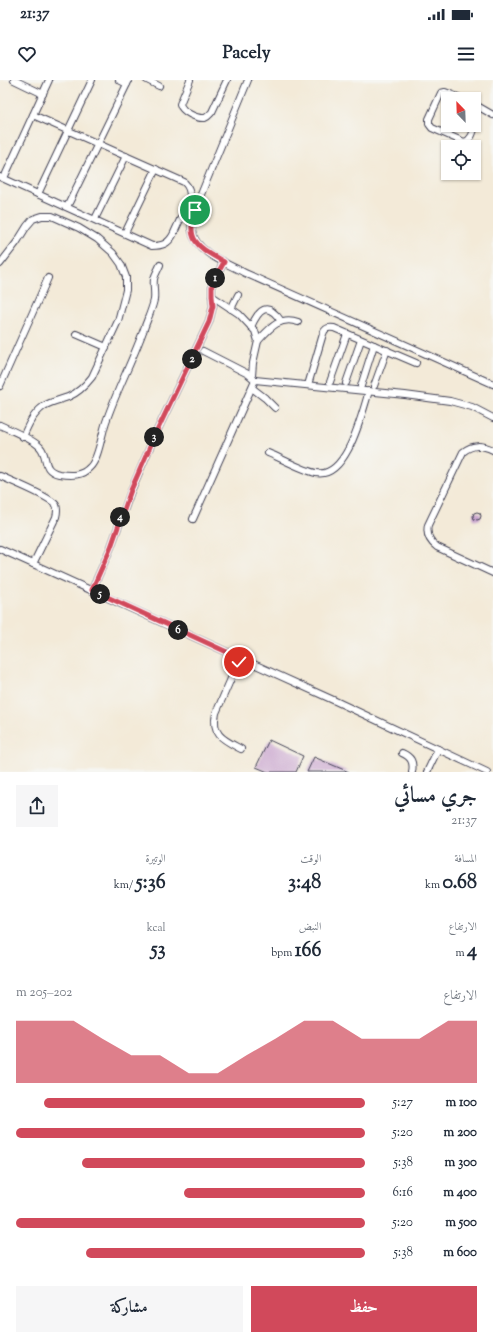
<!DOCTYPE html>
<html lang="ar">
<head>
<meta charset="utf-8">
<style>
	body { margin:0; font-family:"Sorts Mill Goudy",Amiri,serif; background:#f6f6f7; color:#1f2937; direction:rtl; height:100vh; display:flex; flex-direction:column; font-size:15px; white-space:nowrap }
	* { box-sizing:border-box; margin:0 }
	p { font-size:13px; color:#747a83 }
	.icon { flex:none; width:22px; height:22px; fill:none; stroke:currentColor; stroke-width:2; stroke-linecap:round; stroke-linejoin:round }
	.map { position:relative; height:692px; overflow:hidden; direction:ltr }
	.side { display:flex; flex-direction:column; background:#fff; flex:1 }
	.side>* { flex:none }
	.needle { width:26px; rotate:337deg }
	.fabs { position:absolute; left:441px; top:12px; display:grid; gap:8px }
	.fabs a { display:grid; place-items:center; width:40px; height:40px; border-radius:0px; background:#fff; box-shadow:0 1px 3px #0004; font-size:20px }
	.pin { position:absolute; display:grid; place-items:center; width:34px; height:34px; color:#fff; margin:-17px; border:2px solid #fff; border-radius:50%; box-shadow:0 1px 4px #0007 }
	.km { position:absolute; width:20px; height:20px; margin:-10px; border-radius:50%; background:#222; color:#fff; font-size:11px; line-height:20px; text-align:center }
	.round { display:grid; place-items:center; flex:none; width:42px; height:42px; border-radius:0px; background:#f6f6f7 }
	.overview { display:flex; align-items:center; justify-content:space-between; height:68px; padding:0 16px }
	h1 { font-size:22px; font-weight:700; line-height:30px }
	.stats { display:grid; grid-template-columns:repeat(3,1fr); gap:6px; height:68px; padding:4px 16px }
	.stats div { display:grid; align-content:center }
	.stats b { font-size:20px; font-weight:700 }
	.stats small { font-size:11px; font-weight:400 }
	.stats p { font-size:11px }
	.chart { height:112px; padding:8px 16px }
	.chart p { display:flex; justify-content:space-between }
	.chart svg { width:100%; height:72px; margin-top:4px; fill:#d1495b; opacity:.7 }
	.action { display:flex; gap:8px; margin-top:auto; padding:8px 16px }
	.action a { flex:1; height:46px; border-radius:0px; background:#d1495b; color:#fff; font-size:16px; font-weight:700; line-height:46px; text-align:center }
	.action a+a { background:#f6f6f7; color:#1f2937 }
	ul { padding:0 16px; list-style:none; font-size:13px }
	li { display:grid; grid-template-columns:64px 48px 1fr; align-items:center; height:30px }
	li i { height:10px; border-radius:5px; background:#d1495b }
	.status { display:flex; justify-content:space-between; align-items:center; height:28px; padding:0 20px; background:#fff; direction:ltr }
	.status svg { height:11px; fill:currentColor }
	header { display:flex; justify-content:space-between; align-items:center; height:52px; padding:0 16px; background:#fff; font-size:18px; font-weight:700 }
	.map>svg:first-child { display:block }
</style>
</head>
<body>
<div class="status"><b>21:37</b><svg viewBox="0 0 49 12"><path d="M0 12V9h3v3zM5 12V6h3v6zM10 12V3h3v9zM15 12V0h3v12zM26 1h20v11H26zM47 4h2v5h-2z"/></svg></div>
<header><svg class="icon" aria-label="menu" viewBox="0 0 24 24"><path d="M4 6h16M4 12h16M4 18h16"/></svg>Pacely<svg class="icon" aria-label="heart" viewBox="0 0 24 24"><path d="M12 20l-8-8c-3-5 5-10 8-4 3-6 11-1 8 4z"/></svg></header>
<div class="map">
<svg width="493" height="692" viewBox="0 0 493 692">
	<rect width="100%" height="100%" fill="#f6f6f2"/>
	<filter id="ink" filterUnits="userSpaceOnUse"><feTurbulence type="fractalNoise" baseFrequency=".025" numOctaves="2"/><feDisplacementMap in="SourceGraphic" scale="8" xChannelSelector="R" yChannelSelector="G"/><feConvolveMatrix kernelMatrix="1 2 1 2 8 2 1 2 1" color-interpolation-filters="sRGB"/></filter>
	<filter id="wash" filterUnits="userSpaceOnUse"><feTurbulence type="fractalNoise" baseFrequency=".012" numOctaves="4" result="noise"/><feDisplacementMap in="SourceGraphic" scale="16" xChannelSelector="R" yChannelSelector="G"/><feGaussianBlur stdDeviation="0.9" result="paint"/><feColorMatrix in="noise" values="0 0 0 0 0 0 0 0 0 0 0 0 0 0 0 0 0 1.4 0 .05"/><feComposite in="paint" operator="in"/></filter>
	<g filter="url(#wash)">
		<rect width="100%" height="100%" fill="#f3ead8"/>
		<g id="blocks">
			<g fill="#c9a4ce">
				<circle cx="477" cy="436" r="4"/>
				<polygon points="269,660 303,676 296,692 268,692 256,687"/>
				<polygon points="314,677 349,692 307,692"/>
			</g>
		</g>
	</g>
	<g filter="url(#ink)">
		<use href="#blocks" fill-opacity="0" stroke="#414053" stroke-width="1"/>
		<g fill="none" stroke-linecap="round" stroke-linejoin="round">
			<defs>
				<g id="minor">
					<polyline points="14,0 43,14"/>
					<polyline points="119,0 127,4"/>
					<polyline points="147,0 159,6"/>
					<path d="M190 0 180 24C182 32 197 39 205 38 208 37 210 34 212 32L227 0"/>
					<path d="M248 0 195 129C193 137 190 144 192 151 195 172 228 184 245 193L493 304"/>
					<path d="M463 19 445 12 441 13 429 39V44L432 48 464 62C471 61 473 53 475 46"/>
					<polyline points="474,24 493,35"/>
					<path d="M0 97 152 166C162 166 168 164 173 155L190 118C190 111 189 107 184 102L33 35"/>
					<polyline points="4,98 49,0"/>
					<polyline points="38,114 92,0"/>
					<polyline points="67,127 129,0"/>
					<polyline points="95,139 126,76"/>
					<polyline points="125,153 156,89"/>
					<path d="M0 184 17 162 27 146 33 139 42 136H52L79 148 97 159 113 173 121 184 126 197V210L118 241 92 297C85 306 78 313 68 317 60 320 52 321 44 326 33 334 28 345 23 357"/>
					<polyline points="212,216 239,234 255,251 258,261 253,283 252,296"/>
					<polyline points="231,229 238,215"/>
					<path d="M251 247C259 229 267 221 281 241"/>
					<polyline points="76,254 106,267"/>
					<path d="M258 261C269 249 280 235 298 242"/>
					<polyline points="203,271 248,294 255,300 405,315 450,321 472,327 493,338"/>
					<polyline points="330,302 347,254"/>
					<polyline points="346,303 361,260"/>
					<path d="M308 305 323 254C325 248 328 247 334 248L416 283"/>
					<polyline points="0,306 48,198"/>
					<polyline points="361,306 374,265"/>
					<polyline points="374,306 387,270"/>
					<polyline points="252,308 265,318 275,328"/>
					<path d="M0 345C10 350 33 359 40 367 49 377 41 390 59 394 71 396 82 396 90 387 99 379 102 351 107 339 118 307 134 278 145 246 148 238 152 229 154 220 155 213 153 206 154 199 155 194 158 190 160 185"/>
					<path d="M493 370C482 365 473 364 463 372L428 445C426 454 429 461 437 467L493 493"/>
					<path d="M268 373C281 378 304 391 316 393 347 399 362 333 369 311"/>
					<path d="M0 396C11 401 51 417 56 425 58 429 57 433 56 437L33 484"/>
					<polyline points="193,439 255,300"/>
					<polyline points="0,469 331,619 487,692"/>
					<polyline points="92,510 111,467 131,411 156,353 209,242 213,226 212,216 212,204 224,182"/>
					<path d="M240 578 216 633C211 655 224 660 241 669"/>
					<path d="M402 673C411 677 414 682 412 692"/>
					<polyline points="427,692 438,669"/>
				</g>
			</defs>
			<use href="#minor" stroke="#414053" stroke-width="8"/>
			<use href="#minor" stroke="#fff" stroke-width="6"/>
		</g>
	</g>
	<g fill="none" stroke-linecap="round" stroke-linejoin="round" filter="url(#ink)">
		<defs>
			<path id="route" d="M195 130C185 162 199 167 224 182L212 204V216L213 226 209 242 156 353 131 410 111 467 92 510 240 578 239 582"/>
		</defs>
		<use href="#route" stroke="#fff" stroke-width="8"/>
		<use href="#route" stroke="#d1495b" stroke-width="5"/>
	</g>
</svg>
<div class="fabs">
<a><svg class="needle" viewBox="-14 -14 28 28"><path d="M0-13l5 13h-10z" fill="#e53935"/><path d="M0 13l5-13h-10z" fill="#747a83"/></svg></a>
<a><svg class="icon" aria-label="locate" viewBox="0 0 24 24"><circle cx="12" cy="12" r="6"/><path d="M12 2v4M12 18v4M2 12h4M18 12h4"/></svg></a>
</div>
<div class="pin" style="left:195px;top:130px;background:#1e9e55"><svg class="icon" aria-label="arrive" viewBox="0 0 24 24"><path d="M6 21V4h12l-3 4 3 4H6"/></svg></div>
<div class="pin" style="left:239px;top:582px;background:#d93025"><svg class="icon" aria-label="check" viewBox="0 0 24 24"><path d="M5 12l5 5 9-10"/></svg></div>
<b class="km" style="left:215px;top:198px">1</b>
<b class="km" style="left:192px;top:279px">2</b>
<b class="km" style="left:154px;top:357px">3</b>
<b class="km" style="left:120px;top:437px">4</b>
<b class="km" style="left:100px;top:514px">5</b>
<b class="km" style="left:178px;top:550px">6</b>
</div>
<section class="side">
<div class="overview"><div><h1>جري مسائي</h1><p>21:37</p></div><a class="round"><svg class="icon" aria-label="share" viewBox="0 0 24 24"><path d="M12 15V3M7 8l5-5 5 5M5 13v7h14v-7"/></svg></a></div>
<div class="stats">
<div><p>المسافة</p><b>0.68<small> km</small></b></div>
<div><p>الوقت</p><b>3:48</b></div>
<div><p>الوتيرة</p><b>5:36<small> /km</small></b></div>
</div>
<div class="stats">
<div><p>الارتفاع</p><b>4<small> m</small></b></div>
<div><p>النبض</p><b>166<small> bpm</small></b></div>
<div><p>kcal</p><b>53</b></div>
</div>
<div class="chart"><p><span>الارتفاع</span>202–205 m</p>
<svg viewBox="0 0 160 44" preserveAspectRatio="none"><path d="M0 44V6L10 6L20 6L30 17L40 27L50 27L60 38L70 38L80 27L90 17L100 6L110 6L120 17L130 17L140 17L150 6L160 6V44z"/></svg>
</div>
<ul>
<li><b>100 m</b>5:27<i style="width:92%"></i></li>
<li><b>200 m</b>5:20<i style="width:100%"></i></li>
<li><b>300 m</b>5:38<i style="width:81%"></i></li>
<li><b>400 m</b>6:16<i style="width:52%"></i></li>
<li><b>500 m</b>5:20<i style="width:100%"></i></li>
<li><b>600 m</b>5:38<i style="width:80%"></i></li>
</ul>
<div class="action"><a>حفظ</a><a>مشاركة</a></div>
</section>
</body>
</html>
